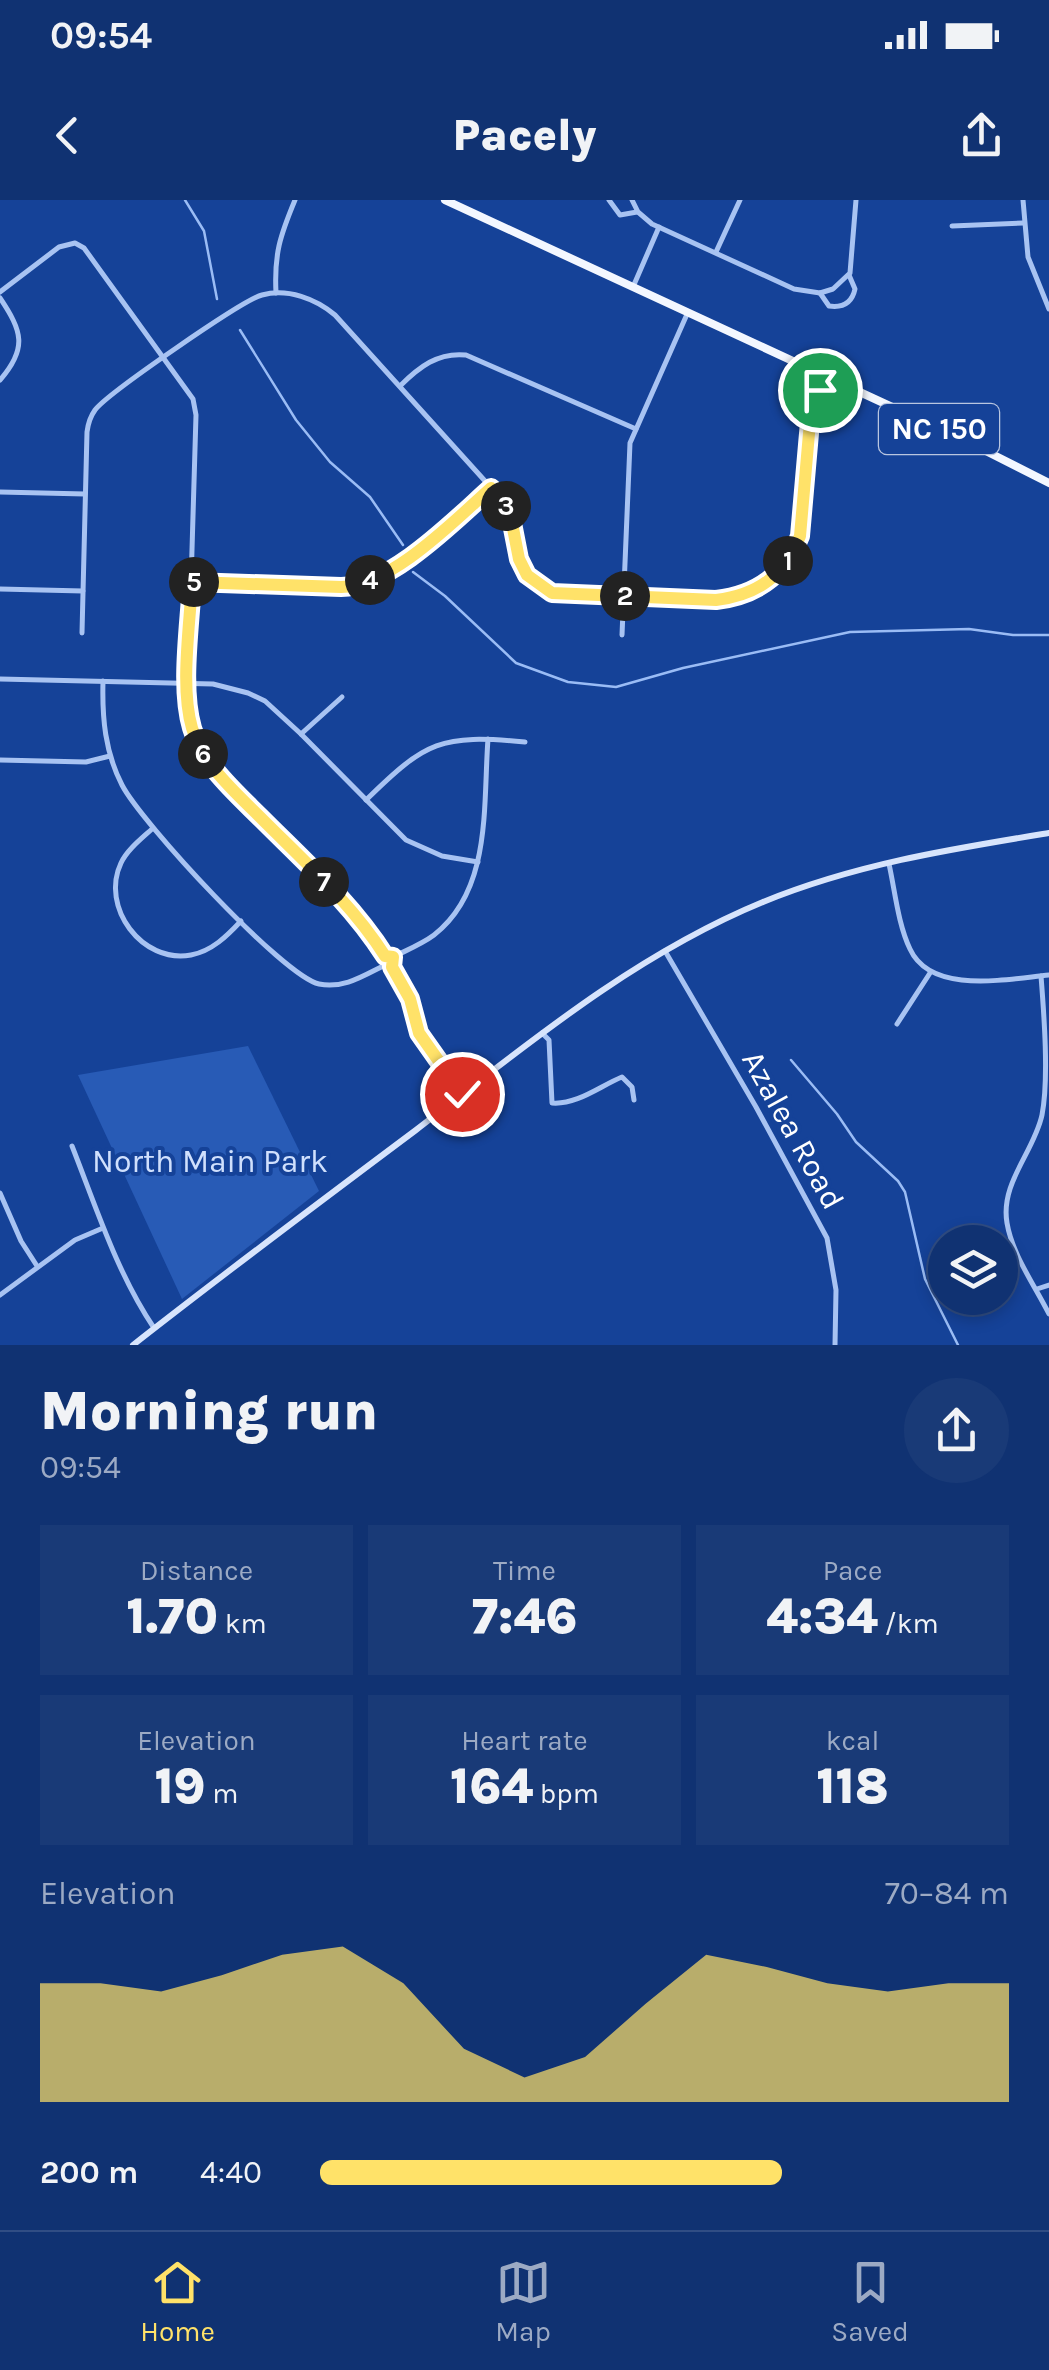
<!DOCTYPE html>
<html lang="en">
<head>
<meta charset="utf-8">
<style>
	body { margin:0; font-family:Karla,sans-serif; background:#193a77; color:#f1f3f6; height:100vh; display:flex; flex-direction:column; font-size:38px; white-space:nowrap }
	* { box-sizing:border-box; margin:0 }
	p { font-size:32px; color:#9caac4 }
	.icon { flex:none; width:55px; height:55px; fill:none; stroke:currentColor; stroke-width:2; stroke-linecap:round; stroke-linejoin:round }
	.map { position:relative; height:1145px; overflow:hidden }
	.panel { display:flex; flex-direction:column; background:#103272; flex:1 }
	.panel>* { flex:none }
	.buttons { position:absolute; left:928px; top:1025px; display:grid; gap:20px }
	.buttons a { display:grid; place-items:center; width:90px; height:90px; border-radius:50%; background:#103272; box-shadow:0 5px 15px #0003,0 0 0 2px #304d84; font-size:50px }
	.pin { position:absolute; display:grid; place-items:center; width:85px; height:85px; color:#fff; margin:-42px; border:5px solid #fff; border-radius:50%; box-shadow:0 2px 10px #0007 }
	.km { position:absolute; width:50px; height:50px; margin:-25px; border-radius:50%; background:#222; color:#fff; font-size:28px; line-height:50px; text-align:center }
	.round { display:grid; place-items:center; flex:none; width:105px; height:105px; border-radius:52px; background:#193a77 }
	.summary { display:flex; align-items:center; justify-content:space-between; height:170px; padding:0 40px }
	h1 { font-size:55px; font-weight:800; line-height:75px }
	.metrics { display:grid; grid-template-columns:repeat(3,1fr); gap:15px; height:170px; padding:10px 40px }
	.metrics div { display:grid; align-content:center; border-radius:0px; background:#193a77; text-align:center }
	.metrics b { font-size:50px; font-weight:800 }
	.metrics small { font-size:28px; font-weight:400 }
	.metrics p { font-size:28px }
	.chart { height:280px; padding:20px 40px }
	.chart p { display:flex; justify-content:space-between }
	.chart svg { width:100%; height:180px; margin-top:10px; fill:#ffe269; opacity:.7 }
	ul { padding:0 40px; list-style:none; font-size:32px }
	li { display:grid; grid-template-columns:160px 120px 1fr; align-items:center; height:75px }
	li i { height:25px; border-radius:12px; background:#ffe269 }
	.status { display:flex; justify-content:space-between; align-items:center; height:70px; padding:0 50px; background:#103272; direction:ltr }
	.status svg { height:28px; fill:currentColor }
	header { display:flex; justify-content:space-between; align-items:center; height:130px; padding:0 40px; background:#103272; font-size:45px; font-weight:800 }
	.tab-bar { display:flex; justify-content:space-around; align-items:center; height:140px; border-top:2px solid #304d84; background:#103272; font-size:28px; color:#9caac4 }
	.tab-bar a { display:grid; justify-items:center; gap:5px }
	.tab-bar .active { color:#ffe269 }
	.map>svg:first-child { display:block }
</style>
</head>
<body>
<div class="status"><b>09:54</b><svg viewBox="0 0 49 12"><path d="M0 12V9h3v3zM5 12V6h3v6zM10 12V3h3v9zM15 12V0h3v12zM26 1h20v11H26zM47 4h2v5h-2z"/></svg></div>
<header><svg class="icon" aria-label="back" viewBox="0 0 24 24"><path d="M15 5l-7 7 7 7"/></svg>Pacely<svg class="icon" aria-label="share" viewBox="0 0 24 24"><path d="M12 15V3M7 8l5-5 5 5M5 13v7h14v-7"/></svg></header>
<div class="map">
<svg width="1049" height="1145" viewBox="0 0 1049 1145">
	<rect width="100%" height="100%" fill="#154298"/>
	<polygon fill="#285bb6" points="248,846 319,991 182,1099 78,875"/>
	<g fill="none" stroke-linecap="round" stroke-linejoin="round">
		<g stroke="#9abcf5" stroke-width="2.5">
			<polyline points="185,0 204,31 217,99"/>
			<polyline points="240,130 296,220 330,262 370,297 403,345"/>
			<polyline points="413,372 445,396 516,463 568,482 616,487 683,468 850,432 969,429 1013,435 1049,435"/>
			<polyline points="791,860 837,914 856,942 898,981 905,992 925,1079 958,1145"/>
		</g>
		<g stroke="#a8c3f2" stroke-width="5">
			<polyline points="609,0 620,15 637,12"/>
			<polyline points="632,0 638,12 652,24 794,89 820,93 833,89 850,73 856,0"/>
			<polyline points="1023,0 1028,57 1049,109"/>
			<polyline points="952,26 1023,23"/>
			<polyline points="716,52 740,0"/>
			<polyline points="633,87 659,27"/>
			<polyline points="0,92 59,47 75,43 84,48 193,199 196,215 188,484 191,525 208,562 355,713 385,756"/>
			<path d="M276 93C274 54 280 36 295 0"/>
			<path d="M820 93 829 106C843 108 852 103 855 89L849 75"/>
			<path d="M0 98C22 131 28 148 0 180"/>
			<path d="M400 186C419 167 438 152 466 155L636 229"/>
			<polyline points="0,292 85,294"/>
			<polyline points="192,382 358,385 424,348 491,288"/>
			<polyline points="0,389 83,391"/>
			<path d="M82 433 87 232C88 224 90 217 95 210 108 193 243 100 262 95 288 88 316 99 335 115L504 302C527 341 506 386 567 395L716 399C758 395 785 375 800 336 805 285 799 222 827 178"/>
			<polyline points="622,435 630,243 688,112"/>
			<polyline points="0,479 213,484 248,493 265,501 301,534 406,640 442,656 478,662"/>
			<path d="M103 481C102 518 105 552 122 585 141 622 283 776 319 784 343 789 363 776 383 766"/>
			<polyline points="301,534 342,497"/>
			<polyline points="0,560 86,562 110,556"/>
			<path d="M366 600C426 541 441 534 525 542"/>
			<path d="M152 629C141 639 127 650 121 663 100 707 142 764 191 755 212 751 227 736 241 721"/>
			<path d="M889 664C895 691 898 724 910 749 931 795 1007 779 1049 775"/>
			<polyline points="665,751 756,907 827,1038 836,1090 835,1145"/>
			<circle cx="388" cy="761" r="6"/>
			<path d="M393 757C407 750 422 744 434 735 492 690 483 605 488 539"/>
			<polyline points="391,767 410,799 419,833 462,894"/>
			<path d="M1041 776C1044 814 1049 879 1042 915 1034 952 1000 983 1007 1023 1012 1054 1035 1086 1049 1114"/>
			<polyline points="897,824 930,773"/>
			<path d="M542 833 549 840 552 903C577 905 600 886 622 877L632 887 634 900"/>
			<path d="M72 946C96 1007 117 1073 154 1128"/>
			<polyline points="0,993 21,1041 37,1066"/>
			<polyline points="1037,1089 1049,1085"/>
			<polyline points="0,1095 75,1040 103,1028"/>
		</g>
		<path stroke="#d7e4fc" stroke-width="6" d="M133 1145C226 1072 321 1001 416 930 525 846 634 755 763 702 856 664 951 649 1049 633"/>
		<polyline stroke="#f3f7ff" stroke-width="8" points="445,0 972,244 1049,283"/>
	</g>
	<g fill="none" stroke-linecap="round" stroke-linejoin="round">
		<defs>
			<path id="route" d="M462 894 419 833 410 799 392 767 393 757 385 756C352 704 305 662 262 619 235 592 203 565 192 528 180 487 190 425 192 382L341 387C391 386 455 320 491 288L510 313 519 359 527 375 552 393 716 400C758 395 785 375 800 336L810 222 820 190"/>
		</defs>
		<use href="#route" stroke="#fff" stroke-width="20"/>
		<use href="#route" stroke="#ffe269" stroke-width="12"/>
	</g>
	<g text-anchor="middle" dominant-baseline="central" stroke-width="8" stroke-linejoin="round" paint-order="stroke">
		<rect fill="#154298" stroke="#b9c6e0" stroke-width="2.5" x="879" y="204" width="120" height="50" rx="8"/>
		<g font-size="30" font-weight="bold" fill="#fff">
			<text x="939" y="229">NC 150</text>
		</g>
		<g font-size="32" fill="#fff" stroke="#154298">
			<text transform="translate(793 930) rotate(61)">Azalea Road</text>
		</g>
		<g font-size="32" fill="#d0e0fd" stroke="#154298">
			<text x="210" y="961">North Main Park</text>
		</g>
	</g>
</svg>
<div class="buttons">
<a><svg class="icon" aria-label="layers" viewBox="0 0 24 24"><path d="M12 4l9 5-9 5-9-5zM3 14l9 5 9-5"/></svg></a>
</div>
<div class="pin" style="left:820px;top:190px;background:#1e9e55"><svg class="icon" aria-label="arrive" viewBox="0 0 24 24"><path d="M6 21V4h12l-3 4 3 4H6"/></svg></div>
<div class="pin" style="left:462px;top:894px;background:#d93025"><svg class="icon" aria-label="check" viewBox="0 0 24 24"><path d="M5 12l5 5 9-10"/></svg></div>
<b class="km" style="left:788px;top:361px">1</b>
<b class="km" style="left:625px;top:396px">2</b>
<b class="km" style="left:506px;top:306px">3</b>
<b class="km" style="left:370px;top:380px">4</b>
<b class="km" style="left:194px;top:382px">5</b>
<b class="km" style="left:203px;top:554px">6</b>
<b class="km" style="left:324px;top:682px">7</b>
</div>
<section class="panel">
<div class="summary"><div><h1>Morning run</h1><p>09:54</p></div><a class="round"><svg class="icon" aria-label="share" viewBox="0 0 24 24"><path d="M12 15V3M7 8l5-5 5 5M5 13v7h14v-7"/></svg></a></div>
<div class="metrics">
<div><p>Distance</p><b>1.70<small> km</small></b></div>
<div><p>Time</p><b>7:46</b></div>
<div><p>Pace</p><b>4:34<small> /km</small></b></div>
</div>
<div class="metrics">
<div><p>Elevation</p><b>19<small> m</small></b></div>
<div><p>Heart rate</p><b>164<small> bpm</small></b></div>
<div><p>kcal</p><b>118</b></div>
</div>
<div class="chart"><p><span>Elevation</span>70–84 m</p>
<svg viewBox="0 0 160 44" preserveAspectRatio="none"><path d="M0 44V15L10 15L20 17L30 13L40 8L50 6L60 15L70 31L80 38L90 33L100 20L110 8L120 11L130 15L140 17L150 15L160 15V44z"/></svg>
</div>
<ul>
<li><b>200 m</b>4:40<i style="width:67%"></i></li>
</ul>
</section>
<nav class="tab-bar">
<a class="active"><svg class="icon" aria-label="home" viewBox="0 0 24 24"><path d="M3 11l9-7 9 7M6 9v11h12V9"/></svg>Home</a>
<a><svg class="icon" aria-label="map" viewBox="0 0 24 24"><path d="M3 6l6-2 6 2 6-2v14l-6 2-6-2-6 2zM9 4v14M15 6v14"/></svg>Map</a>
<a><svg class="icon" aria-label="saved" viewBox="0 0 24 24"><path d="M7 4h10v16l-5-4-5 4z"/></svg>Saved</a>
</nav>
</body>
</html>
